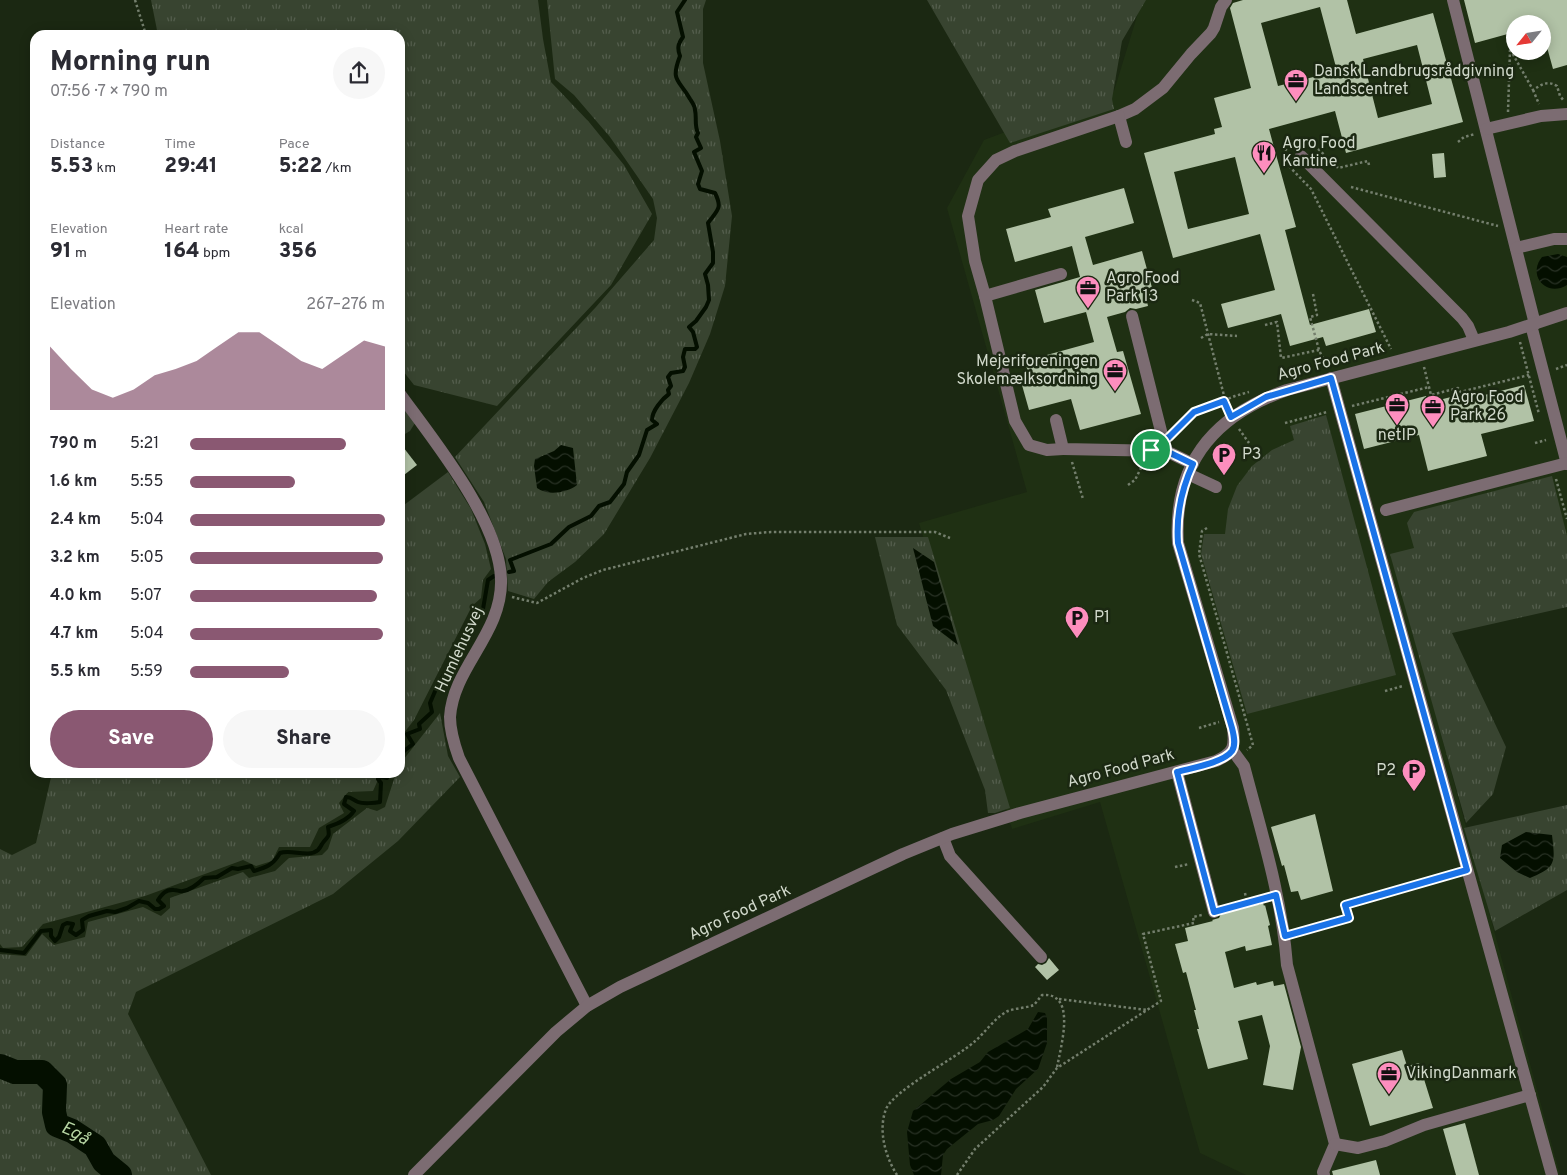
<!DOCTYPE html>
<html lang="en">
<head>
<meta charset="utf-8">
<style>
	body { margin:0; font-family:Overpass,sans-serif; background:#f7f7f7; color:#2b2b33; height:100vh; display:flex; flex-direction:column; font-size:19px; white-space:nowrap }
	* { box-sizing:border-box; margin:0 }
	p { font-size:16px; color:#7c7c81 }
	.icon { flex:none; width:28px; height:28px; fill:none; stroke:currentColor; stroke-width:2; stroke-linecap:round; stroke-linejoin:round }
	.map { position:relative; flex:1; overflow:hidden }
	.drawer { position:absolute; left:30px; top:30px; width:375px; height:748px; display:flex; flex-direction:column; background:#fff; border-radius:15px; box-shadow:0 2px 12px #0003 }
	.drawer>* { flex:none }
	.needle { width:32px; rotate:240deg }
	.controls { position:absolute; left:1506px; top:15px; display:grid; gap:10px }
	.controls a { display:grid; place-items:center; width:45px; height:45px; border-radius:50%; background:#fff; box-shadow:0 2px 12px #0003; font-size:25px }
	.pin { position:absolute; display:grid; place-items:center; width:42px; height:42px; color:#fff; margin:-21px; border:2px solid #fff; border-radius:50%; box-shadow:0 1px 5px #0007 }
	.round { display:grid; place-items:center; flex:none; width:52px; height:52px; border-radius:26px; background:#f7f7f7 }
	.headline { display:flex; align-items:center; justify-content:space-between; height:85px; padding:0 20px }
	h1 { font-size:28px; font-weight:800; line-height:38px }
	.figures { display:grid; grid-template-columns:repeat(3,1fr); gap:8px; height:85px; padding:5px 20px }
	.figures div { display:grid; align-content:center }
	.figures b { font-size:21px; font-weight:800 }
	.figures small { font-size:14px; font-weight:400 }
	.figures p { font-size:14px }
	.chart { height:140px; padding:10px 20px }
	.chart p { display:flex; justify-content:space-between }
	.chart svg { width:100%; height:90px; margin-top:5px; fill:#8a5872; opacity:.7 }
	.button { display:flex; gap:10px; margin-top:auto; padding:10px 20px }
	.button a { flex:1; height:58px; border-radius:30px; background:#8a5872; color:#fff; font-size:20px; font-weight:800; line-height:58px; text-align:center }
	.button a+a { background:#f7f7f7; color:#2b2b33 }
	ul { padding:0 20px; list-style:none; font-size:16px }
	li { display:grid; grid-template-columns:80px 60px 1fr; align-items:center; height:38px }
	li i { height:12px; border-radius:6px; background:#8a5872 }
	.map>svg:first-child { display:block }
</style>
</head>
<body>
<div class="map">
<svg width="1567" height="1175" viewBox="0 0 1567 1175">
	<defs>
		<pattern id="grass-tufts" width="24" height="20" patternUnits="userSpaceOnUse" patternTransform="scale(1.25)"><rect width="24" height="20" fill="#384430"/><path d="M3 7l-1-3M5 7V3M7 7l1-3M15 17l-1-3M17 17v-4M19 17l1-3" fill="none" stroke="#545e4d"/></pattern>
		<pattern id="water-waves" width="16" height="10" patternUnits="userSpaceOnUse" patternTransform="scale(1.25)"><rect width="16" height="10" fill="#040f00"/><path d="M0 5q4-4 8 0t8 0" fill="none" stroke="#283124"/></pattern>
	</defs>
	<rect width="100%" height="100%" fill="#1b2812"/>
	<path fill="#1f3013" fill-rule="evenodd" d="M1142 0H1567V569L1407 608 1560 1175H1246L1200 1153 1100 802 1012 829 919 523 1027 492 947 208 984 140 1114 91ZM1515 24H1542V51H1515Z"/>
	<g fill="url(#grass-tufts)">
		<polygon points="151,0 538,0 543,39 551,82 589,122 624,165 652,214 611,285 497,406 414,385 400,367 400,35 158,35"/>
		<polygon points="547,0 706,0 703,9 703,63 720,141 732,216 725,286 710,334 689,383 650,458 604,534 575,562 548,582 534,599 508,591 506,559 484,502 455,457 596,307 654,240 657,218 653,199 610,137 574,95 555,79"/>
		<polygon points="927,0 1146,0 1122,41 1112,99 1114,109 1010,143"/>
		<polygon points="1326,415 1396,675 1247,714 1201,554 1204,534 1225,534 1228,509 1237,486 1252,466 1272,450 1294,440 1290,426"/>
		<polygon points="448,472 471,509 485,544 491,569 483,580 481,598 472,606 414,720 400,738 400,508"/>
		<polygon points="1552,476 1567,536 1567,607 1452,633 1506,747 1493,794 1466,823 1390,554 1414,548 1407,523 1414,512"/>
		<polygon points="875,537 928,537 1010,808 995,813 988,813 985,790 946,690 897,625"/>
		<polygon points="440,713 448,756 460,777 398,841 333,894 136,992 128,1014 211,1175 0,1175 0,954 26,956 42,934 54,945 85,937 88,922 143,907 161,916 170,908 170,898 243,872 249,878 275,871 289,858 322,855 328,849 333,834 367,808 377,811 385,807 396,773 400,772 400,764"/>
		<polygon points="52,773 52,772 381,773 373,791 348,792 339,803 344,813 319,828 310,847 279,847 272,861 256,866 243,860 145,896 43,924 22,947 3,948 0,944 0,849 12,855 36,843"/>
		<polygon points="1567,805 1567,890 1495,931 1464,828"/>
	</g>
	<polygon fill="#384430" points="400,403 415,423 410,431 400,437"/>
	<g fill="url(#water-waves)">
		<path d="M1558 254 1567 257V285C1546 298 1527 275 1542 257Z"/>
		<path d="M561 445 573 448 577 485C567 493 547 496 537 488L534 466 535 459 554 451Z"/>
		<polygon points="913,548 934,562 958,645 933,626"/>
		<path d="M1526 832 1552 835C1555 862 1557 867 1530 878L1517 872 1500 858 1502 845Z"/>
		<polygon points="1038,1012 1045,1013 1047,1018 1047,1043 1038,1069 1016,1089 999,1116 993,1120 978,1124 947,1149 943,1155 941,1175 914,1175 910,1165 907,1132 913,1111 951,1079 980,1062 988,1052 1028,1029"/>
	</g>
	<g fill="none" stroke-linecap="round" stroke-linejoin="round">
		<g stroke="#040f00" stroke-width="4">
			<path d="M509 572 514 571 510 560 551 544 569 527 591 516 599 506 610 502 624 484 627 472 639 455 647 430 657 424 652 420C652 411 662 399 669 394L668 390 671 386 668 377 671 373 683 371 685 367 683 357 685 349H695L697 347 693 332 689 327 696 321 706 307 709 300 708 285 705 274 713 263V252L708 223C717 210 723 209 715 193L700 189 698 184 702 171 694 152 701 148 696 137 698 133C694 125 697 118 695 110 695 106 692 102 690 99 679 79 670 82 680 56 677 48 678 44 683 37L677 12 685 0"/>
			<polyline points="400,759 404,751 413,744 407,734 420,729 419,724 432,712 430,703 436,689 471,624 483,609 488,580 494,576"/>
			<path d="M0 950 24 953 41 931 51 930V936L55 941 59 937 63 925 67 923 73 924 70 931 76 935 83 930 82 920 89 916 107 911 115 912 127 908 139 901 148 903 155 909H159L164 906 158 900C162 894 166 889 174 890 178 890 179 892 183 891 190 890 199 883 204 878L217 877 232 868 238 869 251 866 254 871C267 867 273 865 280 853 291 849 309 858 318 850 320 848 321 846 322 844 328 835 330 839 328 827 337 824 348 820 354 811L344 804 346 797C352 797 353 800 358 802 363 804 375 803 380 802L381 783 378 779 381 777 387 778 389 772"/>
		</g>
		<path stroke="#040f00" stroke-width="24" id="s1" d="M0 1066 15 1072H42L55 1085 54 1112 57 1125 72 1131 95 1146 104 1162 120 1175"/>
	</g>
	<g fill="#b1c2a6" fill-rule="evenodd">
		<path d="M1243 0H1347L1356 34 1433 13 1463 122 1346 153 1335 111 1269 129 1296 227 1285 230 1310 325 1369 309 1376 332 1326 346 1323 337 1290 346 1281 314 1228 328 1221 304 1275 290 1260 234 1173 258 1144 153 1215 134 1214 129 1222 127 1214 98 1251 88 1230 8 1233 3ZM1320 7 1337 71 1278 86 1261 23ZM1417 45 1432 104 1378 118 1363 59ZM1235 157 1249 214 1188 229 1174 172Z"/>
		<polygon points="1464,0 1567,0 1567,65 1553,69 1542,29 1542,24 1515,24 1515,32 1475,43"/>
		<polygon points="1444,153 1446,177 1434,178 1432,154"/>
		<polygon points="1124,188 1134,223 1085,237 1093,265 1142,251 1154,295 1146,297 1148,306 1136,309 1130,308 1125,312 1107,317 1117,352 1123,351 1141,414 1080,430 1071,399 1029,410 1020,378 1029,376 1025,361 1094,342 1086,312 1044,323 1035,290 1080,277 1072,246 1015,262 1006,229 1051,217 1048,209"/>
		<polygon points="1524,385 1534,421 1481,434 1487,456 1428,471 1419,435 1364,449 1355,414 1426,396 1427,403 1455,396 1457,402"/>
		<polygon points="400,443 417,465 400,478"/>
		<polygon points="1315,814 1333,891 1301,900 1298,891 1291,892 1284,865 1282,866 1271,827"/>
		<polygon points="1257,903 1258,905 1263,903 1264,906 1265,905 1270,925 1268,926 1272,945 1246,951 1245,946 1225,952 1234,988 1256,982 1257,985 1273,981 1274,986 1284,984 1301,1047 1293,1090 1263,1085 1270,1046 1262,1015 1238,1021 1248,1059 1208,1069 1197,1029 1199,1029 1194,1010 1196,1010 1186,972 1183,973 1175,944 1188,941 1185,928 1213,921 1212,920 1219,918 1222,912"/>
		<polygon points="1049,958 1059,970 1047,980 1035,967 1038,964 1042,965 1046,963"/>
		<polygon points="1402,1050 1407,1066 1419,1063 1433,1108 1370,1126 1352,1064"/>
		<polygon points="1465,1123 1479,1175 1456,1175 1443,1129"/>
		<polygon points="1376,1160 1380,1175 1333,1175 1332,1171"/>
	</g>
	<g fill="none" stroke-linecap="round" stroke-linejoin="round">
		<g stroke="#747f6d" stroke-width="2.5" stroke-dasharray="2.5 2.5" stroke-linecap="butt">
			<polyline points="135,0 146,35"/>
			<path d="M1507 35 1510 49 1533 90C1541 85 1547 80 1557 86L1560 96 1564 101"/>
			<polyline points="1533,90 1539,104"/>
			<polyline points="1508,112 1510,50"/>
			<polyline points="1458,142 1464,137 1475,134"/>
			<polyline points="1369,165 1368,161 1338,168 1314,145 1301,140 1289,144 1285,151 1284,161 1311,189 1391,349"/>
			<polyline points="1351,187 1498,226"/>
			<polyline points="1313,294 1317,315 1310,317 1319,350 1327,367"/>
			<polyline points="1192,300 1200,303 1227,407"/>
			<polyline points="1265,325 1277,322 1281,358 1319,350"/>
			<polyline points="1201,338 1208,334 1237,336"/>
			<polyline points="1520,342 1539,414"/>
			<polyline points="1424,367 1431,395 1458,388 1460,392 1529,375"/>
			<polyline points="1556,369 1567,365"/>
			<polyline points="1352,406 1429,387"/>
			<polyline points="1285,423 1327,412"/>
			<polyline points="1239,429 1249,443"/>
			<polyline points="1174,432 1194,413 1235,396 1249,392"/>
			<polyline points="1535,443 1546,440"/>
			<polyline points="1072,462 1083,499"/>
			<polyline points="1556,479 1567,519"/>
			<polyline points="1128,485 1135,480 1144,462"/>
			<polyline points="1207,528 1202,531 1199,554 1253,745 1247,750"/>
			<polyline points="512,597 537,603 583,578 603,570 746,534 771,532 935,532 950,538"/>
			<polyline points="1385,691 1403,686"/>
			<polyline points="1199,728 1219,722"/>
			<polyline points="1175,867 1189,864"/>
			<polyline points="1245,893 1247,903"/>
			<polyline points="1225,909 1265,898"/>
			<polyline points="1297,932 1349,918 1345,905 1456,873"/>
			<polyline points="1059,999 1147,1010"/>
			<path d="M897 1175C885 1156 878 1130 886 1109 895 1089 955 1059 974 1042 985 1033 995 1017 1008 1011 1016 1008 1026 1008 1034 1005L1042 995C1078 992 1060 1048 1057 1068"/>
			<polyline points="957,1175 975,1149 1043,1087 1057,1068 1161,1001 1143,934 1194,923 1193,917 1202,915"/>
		</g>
		<g stroke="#7c6c72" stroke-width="12">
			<polyline points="1453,0 1535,324"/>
			<polyline points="1486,129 1541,116 1567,114"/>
			<polyline points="1126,142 1119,116 1135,109 1163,88 1191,54 1211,33 1214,28 1221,7 1226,0"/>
			<polyline points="1301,156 1462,318 1468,326 1474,340"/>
			<polyline points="1516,248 1554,239 1567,239"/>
			<polyline points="1061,274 985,296 975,261 968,216 978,180 996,160 1015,151 1119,116"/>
			<polyline points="985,296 1015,421 1029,445 1047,450 1063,449"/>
			<polyline points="1132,316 1166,451"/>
			<polyline points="1531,325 1567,464"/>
			<polyline points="1331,378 1552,1175"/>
			<path d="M400 394C434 441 499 520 501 579 503 633 453 667 450 717 450 731 454 744 459 758L587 1006"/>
			<polyline points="1056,420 1063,449 1166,451 1193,464"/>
			<polyline points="1188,474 1216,487"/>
			<polyline points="1386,510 1567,463"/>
			<path d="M1233 751 1244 766C1261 831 1282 897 1287 965L1335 1144 1323 1172 1324 1175"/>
			<polyline points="1177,772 1214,912"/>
			<polyline points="943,838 950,856 1041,957"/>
			<polyline points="1335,1144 1358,1148 1385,1141 1424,1125 1530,1095"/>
			<path d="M414 1175 556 1032 587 1006 620 987 903 854 952 834 1020 813 1216 761C1234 753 1235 747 1233 728L1178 543C1173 463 1215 415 1287 390L1509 332 1567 313"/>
		</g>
	</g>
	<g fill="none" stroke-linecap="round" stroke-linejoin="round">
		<defs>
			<path id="route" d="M1331 378 1467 870 1345 905 1349 918 1285 936 1276 895 1214 912 1177 772C1191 768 1223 763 1232 751 1236 745 1234 736 1232 728L1178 543C1176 515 1181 490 1193 464L1166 451 1151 450 1169 437 1194 412 1224 401 1231 417 1266 397Z"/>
		</defs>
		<use href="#route" stroke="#fff" stroke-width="10"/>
		<use href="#route" stroke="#1a73e8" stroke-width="6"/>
	</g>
	<defs>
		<symbol id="office-pin" viewBox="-11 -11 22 30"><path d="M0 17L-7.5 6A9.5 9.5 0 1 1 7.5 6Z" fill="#fd8ebe" stroke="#1b2812"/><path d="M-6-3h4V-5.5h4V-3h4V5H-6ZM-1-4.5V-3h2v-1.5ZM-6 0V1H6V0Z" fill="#111"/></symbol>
		<symbol id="restaurant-pin" viewBox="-11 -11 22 30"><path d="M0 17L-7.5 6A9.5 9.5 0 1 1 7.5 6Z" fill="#fd8ebe" stroke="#1b2812"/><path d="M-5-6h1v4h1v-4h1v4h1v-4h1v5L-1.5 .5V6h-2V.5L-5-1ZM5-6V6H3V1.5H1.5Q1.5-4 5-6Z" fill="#111"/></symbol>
		<symbol id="parking-pin" viewBox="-11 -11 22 30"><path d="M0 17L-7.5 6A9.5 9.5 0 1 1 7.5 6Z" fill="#fd8ebe" stroke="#1b2812"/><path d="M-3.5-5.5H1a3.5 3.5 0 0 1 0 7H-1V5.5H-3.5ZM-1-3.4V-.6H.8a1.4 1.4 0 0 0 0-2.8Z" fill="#111"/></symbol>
	</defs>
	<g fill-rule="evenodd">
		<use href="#office-pin" x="1282" y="67" width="28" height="38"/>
		<use href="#restaurant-pin" x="1250" y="139" width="28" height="38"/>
		<use href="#office-pin" x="1074" y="274" width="28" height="38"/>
		<use href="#office-pin" x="1101" y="357" width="28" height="38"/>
		<use href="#office-pin" x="1383" y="391" width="28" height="38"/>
		<use href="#office-pin" x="1419" y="393" width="28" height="38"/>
		<use href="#parking-pin" x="1210" y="441" width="28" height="38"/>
		<use href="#parking-pin" x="1063" y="604" width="28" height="38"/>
		<use href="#parking-pin" x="1400" y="757" width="28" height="38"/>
		<use href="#office-pin" x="1375" y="1060" width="28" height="38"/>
	</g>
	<g text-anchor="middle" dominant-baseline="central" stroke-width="5" stroke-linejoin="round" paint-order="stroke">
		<g font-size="16" fill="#d1d9cb" stroke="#1b2812" text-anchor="start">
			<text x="1314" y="72">Dansk Landbrugsrådgivning<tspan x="1314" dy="18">Landscentret</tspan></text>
			<text x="1282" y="144">Agro Food<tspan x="1282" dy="18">Kantine</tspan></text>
			<text x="1106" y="279">Agro Food<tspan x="1106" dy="18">Park 13</tspan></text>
			<text x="1098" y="362" text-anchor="end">Mejeriforeningen<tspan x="1098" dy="18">Skolemælksordning</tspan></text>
			<text x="1450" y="398">Agro Food<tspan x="1450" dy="18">Park 26</tspan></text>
			<text x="1397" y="436" text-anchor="middle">netIP</text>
			<text x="1242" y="455">P3</text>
			<text x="1094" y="618">P1</text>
			<text x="1396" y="771" text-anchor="end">P2</text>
			<text x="1406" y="1074">VikingDanmark</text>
		</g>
		<g font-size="16" fill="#d1d9cb" stroke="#1b2812">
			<text transform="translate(1331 362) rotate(-15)">Agro Food Park</text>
			<text transform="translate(460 650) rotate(-65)">Humlehusvej</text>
			<text transform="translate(1121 769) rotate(-15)">Agro Food Park</text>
			<text transform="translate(740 913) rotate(-25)">Agro Food Park</text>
		</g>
		<g font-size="18" font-style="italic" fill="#b6d5a2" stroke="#1b2812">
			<text stroke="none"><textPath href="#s1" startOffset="122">Egå</textPath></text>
		</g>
	</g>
</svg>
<div class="controls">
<a><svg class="needle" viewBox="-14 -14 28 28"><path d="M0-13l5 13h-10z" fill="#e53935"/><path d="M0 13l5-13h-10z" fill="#7c7c81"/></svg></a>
</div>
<div class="pin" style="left:1151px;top:450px;background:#1e9e55"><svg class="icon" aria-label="arrive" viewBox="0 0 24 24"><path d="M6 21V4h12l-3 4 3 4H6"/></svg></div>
<section class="drawer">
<div class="headline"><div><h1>Morning run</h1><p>07:56 · 7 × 790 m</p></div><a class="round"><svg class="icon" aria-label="share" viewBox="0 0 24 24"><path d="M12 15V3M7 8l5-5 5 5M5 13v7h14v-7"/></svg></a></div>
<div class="figures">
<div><p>Distance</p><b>5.53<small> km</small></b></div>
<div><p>Time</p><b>29:41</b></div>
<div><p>Pace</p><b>5:22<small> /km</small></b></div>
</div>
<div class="figures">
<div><p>Elevation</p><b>91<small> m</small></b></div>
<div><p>Heart rate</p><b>164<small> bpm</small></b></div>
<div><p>kcal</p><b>356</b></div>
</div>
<div class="chart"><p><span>Elevation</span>267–276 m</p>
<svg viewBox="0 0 160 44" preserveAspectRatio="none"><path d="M0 44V13L10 24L20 34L30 38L40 34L50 27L60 24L70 20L80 13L90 6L100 6L110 13L120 20L130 24L140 17L150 10L160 13V44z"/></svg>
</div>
<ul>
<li><b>790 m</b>5:21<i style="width:80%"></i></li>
<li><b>1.6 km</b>5:55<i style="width:54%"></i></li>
<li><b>2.4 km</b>5:04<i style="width:100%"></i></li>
<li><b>3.2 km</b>5:05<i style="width:99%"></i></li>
<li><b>4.0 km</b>5:07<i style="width:96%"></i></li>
<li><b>4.7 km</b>5:04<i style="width:99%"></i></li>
<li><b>5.5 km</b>5:59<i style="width:51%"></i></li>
</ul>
<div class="button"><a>Save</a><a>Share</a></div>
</section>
</div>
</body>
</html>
